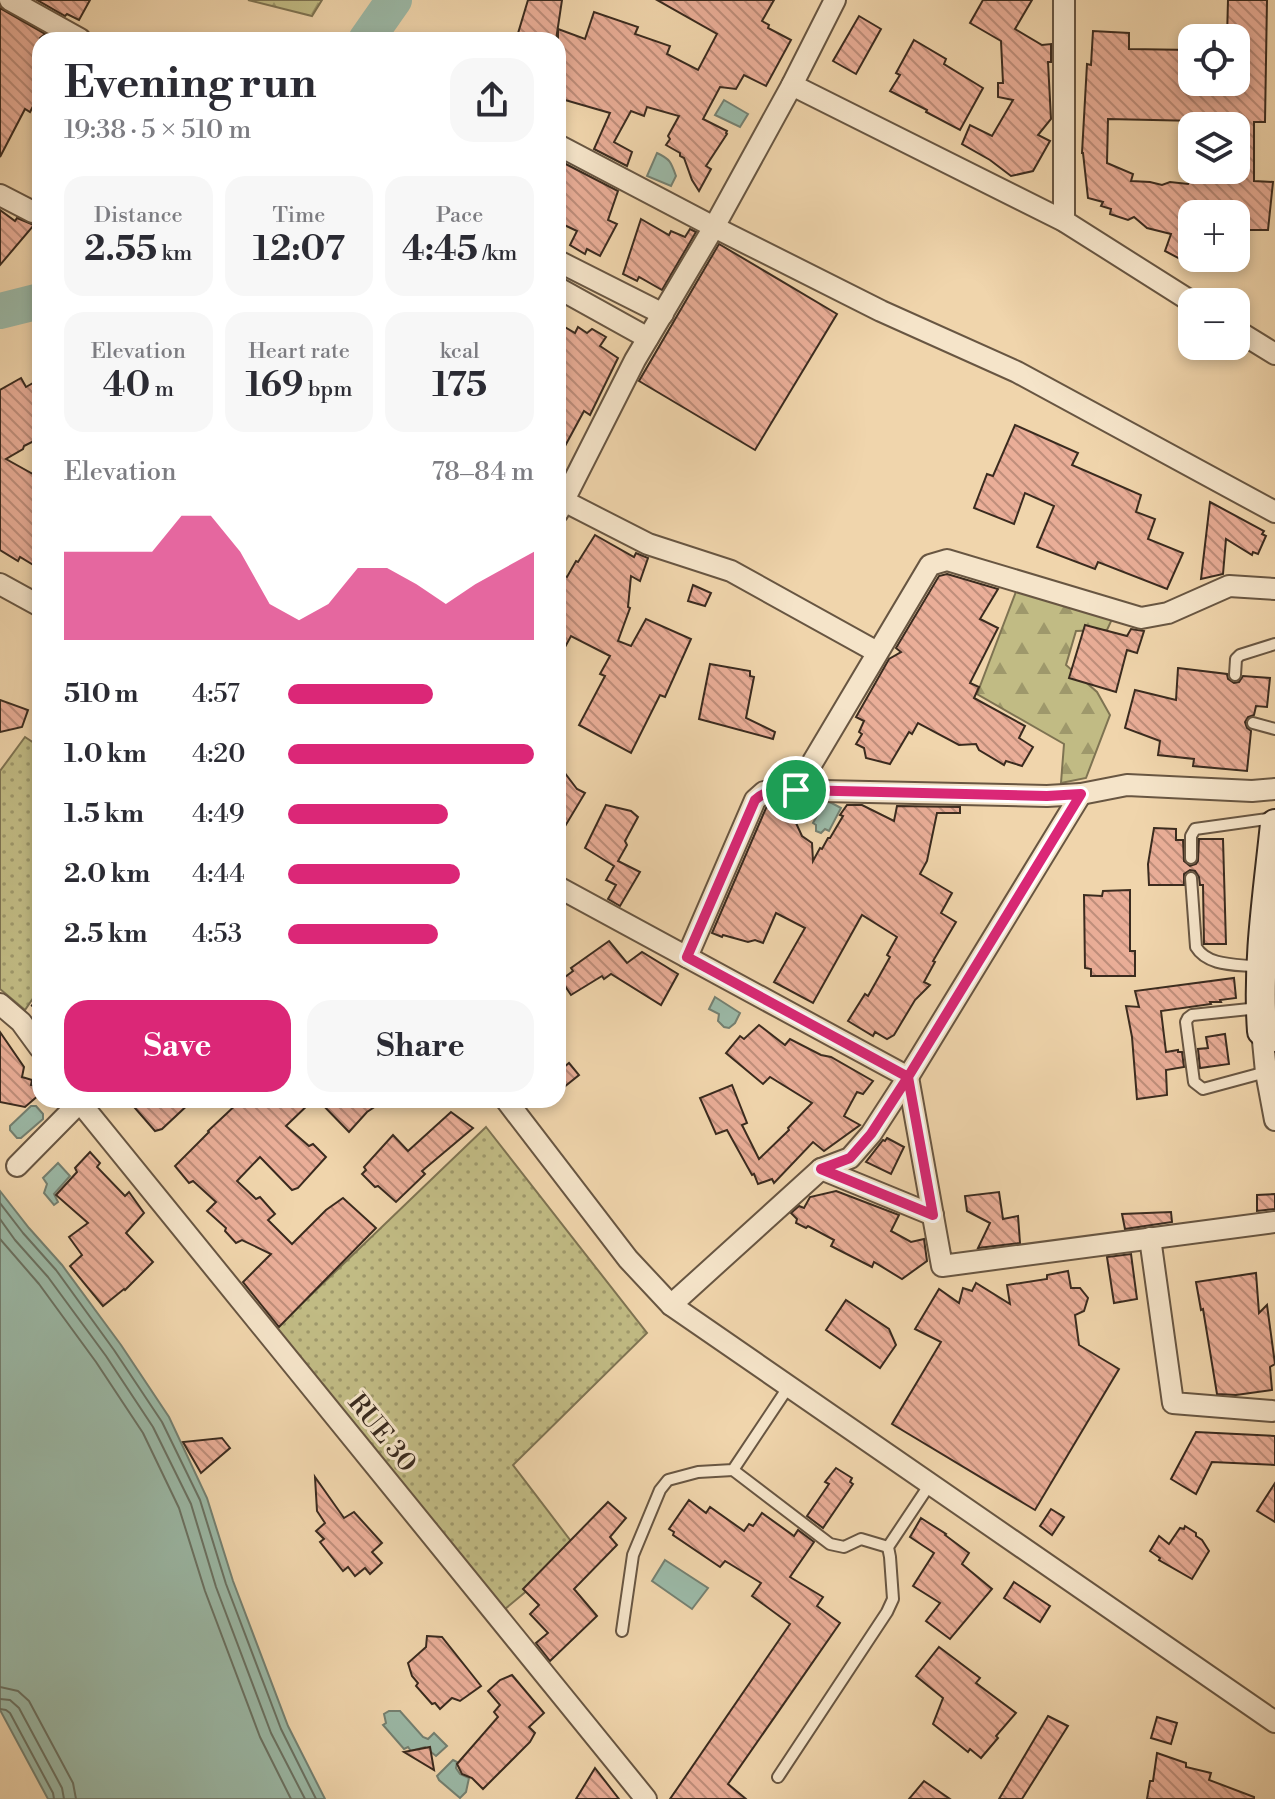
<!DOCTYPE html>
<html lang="en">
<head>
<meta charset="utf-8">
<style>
	body { margin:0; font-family:"Libre Bodoni",serif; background:#f7f7f7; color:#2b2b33; height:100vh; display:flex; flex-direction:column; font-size:30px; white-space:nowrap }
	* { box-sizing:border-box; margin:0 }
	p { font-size:26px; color:#7c7c81 }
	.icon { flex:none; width:44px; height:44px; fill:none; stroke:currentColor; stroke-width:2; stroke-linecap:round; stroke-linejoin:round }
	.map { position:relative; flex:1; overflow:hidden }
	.sheet { position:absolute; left:32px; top:32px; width:534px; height:1076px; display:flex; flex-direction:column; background:#fff; border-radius:24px; box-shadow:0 4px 12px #0003 }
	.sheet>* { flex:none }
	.buttons { position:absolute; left:1178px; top:24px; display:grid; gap:16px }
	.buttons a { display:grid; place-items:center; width:72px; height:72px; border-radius:16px; background:#fff; box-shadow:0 4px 12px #0003; font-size:40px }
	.pin { position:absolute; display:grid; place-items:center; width:68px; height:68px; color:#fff; margin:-34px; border:4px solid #fff; border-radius:50%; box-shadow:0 2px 8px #0007 }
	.round { display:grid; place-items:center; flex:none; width:84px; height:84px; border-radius:24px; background:#f7f7f7 }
	.headline { display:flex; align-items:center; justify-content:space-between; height:136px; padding:0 32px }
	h1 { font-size:44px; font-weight:800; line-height:60px }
	.figures { display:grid; grid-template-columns:repeat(3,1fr); gap:12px; height:136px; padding:8px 32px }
	.figures div { display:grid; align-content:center; border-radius:20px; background:#f7f7f7; text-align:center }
	.figures b { font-size:34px; font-weight:800 }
	.figures small { font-size:22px; font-weight:400 }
	.figures p { font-size:22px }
	.chart { height:224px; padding:16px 32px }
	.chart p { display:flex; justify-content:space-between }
	.chart svg { width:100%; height:144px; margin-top:8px; fill:#db2777; opacity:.7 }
	.cta { display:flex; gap:16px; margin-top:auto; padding:16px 32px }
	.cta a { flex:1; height:92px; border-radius:24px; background:#db2777; color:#fff; font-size:32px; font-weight:800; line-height:92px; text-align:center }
	.cta a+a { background:#f7f7f7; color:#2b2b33 }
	ul { padding:0 32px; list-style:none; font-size:26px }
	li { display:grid; grid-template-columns:128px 96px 1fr; align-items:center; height:60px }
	li i { height:20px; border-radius:10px; background:#db2777 }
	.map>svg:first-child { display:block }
</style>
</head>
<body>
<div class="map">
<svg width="1275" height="1799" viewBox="0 0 1275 1799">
	<defs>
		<pattern id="forest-firs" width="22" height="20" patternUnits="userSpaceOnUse" patternTransform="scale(2)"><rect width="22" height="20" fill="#c1bb84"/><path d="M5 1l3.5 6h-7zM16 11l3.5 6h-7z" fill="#9e986b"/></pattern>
		<pattern id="park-dots" width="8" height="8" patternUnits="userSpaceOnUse" patternTransform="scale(2)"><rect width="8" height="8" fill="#c1bb84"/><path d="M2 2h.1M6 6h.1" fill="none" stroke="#9e986b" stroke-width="1.8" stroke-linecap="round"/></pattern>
		<pattern id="building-back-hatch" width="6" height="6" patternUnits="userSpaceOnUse" patternTransform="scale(2)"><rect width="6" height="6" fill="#eaae98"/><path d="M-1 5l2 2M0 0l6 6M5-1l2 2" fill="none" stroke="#bf8e7b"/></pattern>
	</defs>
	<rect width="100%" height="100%" fill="#f0d5ac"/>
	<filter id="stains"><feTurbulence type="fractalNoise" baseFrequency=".0025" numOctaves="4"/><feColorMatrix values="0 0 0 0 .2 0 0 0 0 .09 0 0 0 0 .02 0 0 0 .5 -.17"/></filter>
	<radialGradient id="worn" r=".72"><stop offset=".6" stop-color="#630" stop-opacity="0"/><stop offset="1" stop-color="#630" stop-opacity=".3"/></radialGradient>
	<g fill="url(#forest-firs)" stroke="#7e7352" stroke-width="2">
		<polygon points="248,0 322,0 312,16"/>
		<polygon points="1017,589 1113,617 1107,630 1076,631 1066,665 1097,692 1110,715 1086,778 1061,783 1064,744 977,694"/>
	</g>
	<g fill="url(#park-dots)" stroke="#7e7352" stroke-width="2">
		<polygon points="25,737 40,747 40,988 25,1010 0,989 0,771"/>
		<polygon points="486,1127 647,1333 513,1465 577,1549 493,1619 263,1341"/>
	</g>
	<g fill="#9bb9a7" stroke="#748071" stroke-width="2">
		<polygon points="724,100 748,114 740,127 715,115"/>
		<path d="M657 153C670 159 671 162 676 176L671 186 647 176Z"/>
		<polygon points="826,800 841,808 829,831 825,829 821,833 816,831 816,825 813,823"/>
		<polygon points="715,997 740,1013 735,1023 729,1028 724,1027 718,1021 719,1014 709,1009"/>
		<polygon points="31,1106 36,1106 43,1114 43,1119 21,1138 17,1138 10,1130 10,1126"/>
		<polygon points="58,1163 70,1176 54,1194 58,1202 54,1205 44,1193 47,1184 43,1178"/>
		<polygon points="0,1191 29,1228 62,1265 121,1345 169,1417 207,1498 233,1581 288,1726 325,1799 48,1799 0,1710"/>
		<polygon points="665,1560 708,1588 692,1609 652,1581"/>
		<polygon points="389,1711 400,1711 423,1737 428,1739 434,1733 447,1746 436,1756 425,1747 411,1751 408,1747 404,1749 383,1725 386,1723 384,1714"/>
		<polygon points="453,1760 457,1762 456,1768 460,1774 469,1778 466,1792 460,1798 439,1780 437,1776"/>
	</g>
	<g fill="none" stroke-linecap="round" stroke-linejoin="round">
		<g stroke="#6a7263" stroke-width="2">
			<polyline points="0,1203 23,1233 56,1270 114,1350 162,1422 200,1500 226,1584 281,1729 316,1799"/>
			<polyline points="0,1219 15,1240 48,1277 106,1356 153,1427 191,1504 216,1587 271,1733 305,1799"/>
			<polyline points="0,1239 39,1284 96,1362 143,1433 179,1508 205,1591 260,1737 291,1799"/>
			<polyline points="0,1687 18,1691 29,1701 73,1783 76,1799"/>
			<polyline points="0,1699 10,1700 19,1708 62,1788 64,1799"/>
			<polyline points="0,1709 6,1710 10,1713 53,1793 54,1799"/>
		</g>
		<g stroke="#9bb9a7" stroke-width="36">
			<polyline points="366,40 394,0"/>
			<polyline points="0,311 40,301"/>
		</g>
	</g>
	<g fill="url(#building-back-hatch)" stroke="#3a2b1f" stroke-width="2" fill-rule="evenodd">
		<polygon points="37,0 90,0 79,20 67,14 65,16"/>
		<polygon points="528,0 562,0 556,40 516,40"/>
		<polygon points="657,0 774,0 762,21 769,25 768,28 791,40 766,86 744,75 736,89 720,87 703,119 727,131 726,133 727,134 706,166 711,169 699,191 692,180 684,158 680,156 680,153 666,145 670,139 668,136 679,116 647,107 644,116 631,111 614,142 632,152 627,166 594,149 610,113 558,98 558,29 585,39 594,12 638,27 635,34 670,46 667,54 698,70 717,34"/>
		<polygon points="983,0 1032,0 1015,29 1042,45 1051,44 1051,62 1048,62 1051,119 1038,135 1050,141 1033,171 1011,176 990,160 962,144 970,125 992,136 1013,100 998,97 998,83 1003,83 1001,41 970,23"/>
		<path d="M1228 0H1267L1265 122H1254V181L1273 182 1268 230H1236V214H1192V245L1182 260 1165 251 1171 234 1147 228 1134 217 1128 220 1110 214 1111 209 1101 206 1103 202 1088 198 1083 153H1082L1087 64 1091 65 1093 31 1129 33V49L1192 50V82H1236V38H1227ZM1108 119 1198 121V126H1236V180L1191 178 1188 184 1170 182 1162 185 1150 182 1131 181 1133 174 1107 163Z"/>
		<polygon points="0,8 45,34 40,38 40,93 30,112 25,109 0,157"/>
		<polygon points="859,16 881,29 856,74 833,61"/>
		<polygon points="914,40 946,59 944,64 983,88 960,130 926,112 927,110 890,91 900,75 896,73"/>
		<polygon points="558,160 618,191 608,220 617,224 600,256 587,249 585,254 570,245 577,231 558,222"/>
		<polygon points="0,210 15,221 17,218 34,225 0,265"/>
		<polygon points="641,219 669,235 671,231 685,237 690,229 696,232 662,290 639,277 637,281 623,274"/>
		<polygon points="719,244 837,314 755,450 639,381"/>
		<polygon points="558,323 575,333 578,327 587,333 592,329 606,337 600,346 618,358 590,415 584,411 558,459"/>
		<polygon points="21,378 26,387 40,379 40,438 24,446 23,449 6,459 40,478 40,569 20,557 18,561 0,550 0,390"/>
		<polygon points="1015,425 1078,453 1072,465 1141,495 1136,512 1155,519 1148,539 1183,553 1167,589 1098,562 1095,569 1037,547 1054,506 1025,493 1014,524 974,508 987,474 993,476"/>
		<polygon points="1210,502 1264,531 1262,534 1266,536 1258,554 1253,552 1252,555 1226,539 1223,574 1201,579"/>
		<polygon points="595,535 634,557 636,553 648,558 640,581 631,576 628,607 630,608 618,641 631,646 646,619 691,639 665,697 660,695 631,753 579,725 605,676 600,674 610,656 571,636 558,660 558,572 567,577 576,561 578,562"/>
		<polygon points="947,574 998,589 980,619 998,628 970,683 979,687 974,698 1025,726 1019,738 1033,747 1022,766 1006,761 1004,765 979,750 976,744 959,745 918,723 912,734 909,732 890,764 866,758 864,748 856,744 862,734 859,732 864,721 856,717 889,659 901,652 896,648 939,576"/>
		<polygon points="693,585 711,593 705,606 688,601"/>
		<polygon points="1085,625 1127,636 1131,629 1144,631 1137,653 1127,650 1116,692 1069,678"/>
		<polygon points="710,664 750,671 750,676 754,677 746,718 775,732 773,739 699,719"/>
		<polygon points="1178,668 1227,674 1228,679 1234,683 1239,682 1243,676 1270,678 1267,707 1256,706 1254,715 1248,717 1245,722 1247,728 1251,731 1247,771 1193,766 1194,759 1158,755 1160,741 1125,728 1135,690 1176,700"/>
		<polygon points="0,700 28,710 22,727 0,732"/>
		<polygon points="558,764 577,789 585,793 558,838"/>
		<polygon points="606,805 631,811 638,817 625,841 627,845 618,861 640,872 620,906 608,899 616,885 606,880 614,866 585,848"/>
		<polygon points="847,805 862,805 894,821 897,806 960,807 960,813 937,813 927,861 920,874 952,893 941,913 956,922 933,961 935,962 924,982 930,985 915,1000 894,1035 887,1039 875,1032 873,1036 848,1021 865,994 868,996 890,957 887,955 897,937 862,915 813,1003 774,982 805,928 776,913 763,943 755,940 748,942 723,935 722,937 712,933 766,808 767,807 796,823 802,836 812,843 813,861 820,848 822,849 828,838 830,838 843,816 840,815"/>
		<polygon points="1154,828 1176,829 1176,840 1183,840 1184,861 1190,866 1196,864 1198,861 1199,839 1223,839 1226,944 1204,944 1203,885 1200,885 1199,877 1195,871 1190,870 1184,874 1184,885 1149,885 1148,864"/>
		<polygon points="1130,890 1130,951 1135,951 1135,976 1091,976 1091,969 1085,968 1084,895 1102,896 1103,891"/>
		<polygon points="609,941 627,963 642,952 678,974 661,1005 611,974 604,979 602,976 571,995 561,980 573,971 571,968"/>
		<polygon points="1234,978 1236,998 1220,1000 1221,1002 1210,1002 1211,1004 1161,1011 1166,1052 1178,1050 1178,1052 1182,1052 1184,1067 1166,1070 1167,1095 1137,1099 1132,1037 1126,1006 1139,1007 1135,991"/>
		<polygon points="759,1025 785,1045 790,1039 821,1055 831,1057 873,1081 863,1094 857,1092 844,1116 860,1125 824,1151 813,1142 774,1183 772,1179 758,1184 754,1174 752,1175 727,1130 716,1134 700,1098 732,1085 747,1123 742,1125 759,1159 789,1130 788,1128 812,1103 770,1077 763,1084 726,1053 740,1036 744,1039"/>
		<polygon points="0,1032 24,1067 22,1077 32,1080 31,1085 36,1086 36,1088 40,1089 40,1094 25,1107 0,1102"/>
		<polygon points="1225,1034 1229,1064 1200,1068 1198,1049 1208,1048 1206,1037"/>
		<polygon points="569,1063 579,1075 558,1092 558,1072"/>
		<polygon points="128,1100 193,1100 162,1129 155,1131"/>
		<polygon points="241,1100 313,1100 286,1126 309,1146 313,1144 326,1157 298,1188 292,1190 260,1157 237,1181 256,1199 260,1197 275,1214 268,1220 292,1244 326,1210 343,1198 376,1228 279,1327 243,1282 271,1254 242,1240 236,1243 225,1231 226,1228 207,1211 216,1202 193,1181 189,1183 175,1166 209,1132 208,1131"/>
		<polygon points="318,1100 385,1100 367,1112 349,1132"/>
		<polygon points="451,1112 473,1128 422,1171 425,1174 396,1202 378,1186 375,1187 362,1174 366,1170 364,1167 393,1135 408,1151"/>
		<polygon points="887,1138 904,1147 891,1174 866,1162 883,1140 885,1141"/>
		<polygon points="90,1152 100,1163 97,1167 125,1196 129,1192 144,1213 126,1233 153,1262 125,1290 124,1289 103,1306 70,1266 82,1255 69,1237 88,1223 56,1195 77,1172 75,1168"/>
		<polygon points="836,1191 899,1215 891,1231 911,1242 924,1239 927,1261 902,1279 874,1262 872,1267 831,1246 834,1240 808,1226 806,1228 796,1223 797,1219 791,1213 799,1206 804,1208 810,1197"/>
		<polygon points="999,1192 1003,1219 1018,1216 1020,1243 978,1248 990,1223 967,1211 965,1196"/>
		<polygon points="1275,1194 1275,1209 1257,1211 1257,1195"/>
		<polygon points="1171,1212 1172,1222 1125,1229 1122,1214"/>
		<polygon points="1131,1254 1137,1299 1114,1303 1107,1257"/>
		<polygon points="1068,1271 1071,1288 1080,1288 1088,1298 1084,1311 1075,1315 1079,1345 1119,1369 1035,1510 892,1424 941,1342 915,1329 939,1289 959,1303 963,1288 972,1291 976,1283 1010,1304 1007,1285 1047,1279 1047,1275"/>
		<polygon points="1256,1273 1259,1313 1267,1305 1275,1364 1270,1367 1272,1390 1236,1395 1217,1394 1203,1309 1201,1310 1196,1282"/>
		<polygon points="846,1300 889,1329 896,1345 880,1368 826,1330"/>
		<polygon points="1196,1432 1275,1436 1275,1465 1212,1462 1196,1494 1171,1479"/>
		<polygon points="222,1438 230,1448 201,1473 183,1442"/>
		<polygon points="836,1468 852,1478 850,1482 853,1484 823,1528 807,1516 829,1484 825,1482"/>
		<polygon points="315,1477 344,1518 354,1512 382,1543 372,1552 382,1563 370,1574 365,1568 355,1576 348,1567 343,1571 320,1542 324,1539 316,1531 325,1523 317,1511"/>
		<polygon points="1275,1483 1275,1522 1257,1511"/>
		<polygon points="689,1500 706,1513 710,1507 744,1531 749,1524 753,1526 762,1513 794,1536 798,1530 814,1542 790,1577 823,1597 817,1606 840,1623 728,1784 746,1799 670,1799 790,1624 752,1596 761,1583 725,1561 720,1567 673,1535 674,1532 669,1529"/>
		<polygon points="608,1502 626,1518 610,1537 617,1545 574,1589 597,1616 550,1661 536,1643 548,1633 530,1614 539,1605 523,1589"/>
		<polygon points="1051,1509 1064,1517 1052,1535 1040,1526"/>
		<polygon points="921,1518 946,1534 945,1535 969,1553 962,1564 992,1589 950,1639 926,1621 940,1603 913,1586 934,1553 910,1537"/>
		<polygon points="1185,1526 1196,1533 1196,1536 1202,1540 1209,1551 1192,1579 1159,1560 1160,1558 1150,1551 1159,1536 1169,1544 1180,1528 1184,1529"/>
		<polygon points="1014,1582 1050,1606 1040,1622 1004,1598"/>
		<polygon points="427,1636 442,1637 481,1686 460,1701 452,1698 440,1709 435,1703 432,1704 416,1686 418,1683 412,1676 408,1663 426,1647"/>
		<polygon points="939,1647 980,1678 976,1683 1016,1713 996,1736 998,1738 981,1758 970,1749 968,1752 933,1724 943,1698 916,1676"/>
		<polygon points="512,1675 544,1713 529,1727 535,1733 530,1742 483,1789 472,1778 462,1774 457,1764 498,1717 494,1712 500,1705 488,1691 500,1680"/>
		<polygon points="1048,1716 1068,1726 1022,1799 999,1799"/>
		<polygon points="1157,1717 1177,1723 1171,1744 1151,1738"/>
		<polygon points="430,1747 434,1770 404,1752"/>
		<polygon points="1157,1753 1186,1763 1186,1767 1211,1773 1209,1780 1254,1797 1254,1799 1147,1799 1150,1781 1153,1781"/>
		<polygon points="595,1768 619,1799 576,1799"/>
		<polygon points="924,1781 950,1799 909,1799"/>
	</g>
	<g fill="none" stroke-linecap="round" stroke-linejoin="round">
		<defs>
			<g id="lane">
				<polyline points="1235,675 1236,659 1240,655 1275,644"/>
				<polyline points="1253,723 1275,729"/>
				<polyline points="1191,858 1191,836 1195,829 1274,818"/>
				<path d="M1191 878 1196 947C1208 967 1238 964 1259 967"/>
				<polyline points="1259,1008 1192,1015 1188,1018 1186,1022 1194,1082 1203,1089 1266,1072"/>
				<polyline points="733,1470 830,1544 844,1547 861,1539 888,1547"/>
				<polyline points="622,1631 633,1555 660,1490 668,1480 698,1472 733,1470 789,1386"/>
				<polyline points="778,1777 887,1612 893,1599 890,1557 888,1547 930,1484"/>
			</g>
			<g id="street">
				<polyline points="10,0 80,39"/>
				<polyline points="1064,0 1064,221"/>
				<polyline points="792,85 1064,221 1192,302"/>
				<polyline points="558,145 714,227 881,311 1017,372 1275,512"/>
				<polyline points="0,195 33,212"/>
				<polyline points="558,261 663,314"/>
				<polyline points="558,288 648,338"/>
				<polyline points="1236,330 1275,354"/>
				<polyline points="558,498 648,544 731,571 877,652"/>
				<polyline points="558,512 635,360 714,227 792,85 835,0"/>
				<polyline points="0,584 40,606"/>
				<polyline points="796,790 930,565 947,560 1141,618 1168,613 1229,586 1275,589"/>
				<polyline points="558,887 908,1077"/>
				<polyline points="687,957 755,800 764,792 777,790 1047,796 1081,794 1127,785 1252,791 1275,789"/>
				<polyline points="0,1004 21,1022 40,1048"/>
				<polyline points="1262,1031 1266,1072 1275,1120"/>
				<polyline points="908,1077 942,1266 1275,1222"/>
				<polyline points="78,1100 646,1799"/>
				<polyline points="506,1100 628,1259 671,1305 1275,1722"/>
				<polyline points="17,1166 82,1100"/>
				<polyline points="821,1169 850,1158 871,1134 908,1077 1081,794"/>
				<polyline points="1150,1238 1173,1403 1272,1411"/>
				<polyline points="671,1305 821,1169 933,1215"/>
			</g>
			<path id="secondary" d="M1275 824C1268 892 1257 962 1262 1031L1275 1037"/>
		</defs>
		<use href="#lane" stroke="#685642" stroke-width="14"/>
		<use href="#street" stroke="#685642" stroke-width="24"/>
		<use href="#secondary" stroke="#3a2b1f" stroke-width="32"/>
		<polyline stroke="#3a2b1f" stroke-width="4" stroke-dasharray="6 4" stroke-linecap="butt" points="32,1007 40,997"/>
		<use href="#lane" stroke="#f5e4c9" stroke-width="10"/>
		<use href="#street" stroke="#f5e4c9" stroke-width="20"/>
		<use href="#secondary" stroke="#f5e4c9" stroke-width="28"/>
	</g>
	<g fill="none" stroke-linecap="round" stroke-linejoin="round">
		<defs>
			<path id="route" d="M796 790C778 790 769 788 755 800L687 957 908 1077 871 1134 850 1158 821 1169 933 1215 908 1077 1081 794 1047 796 796 790"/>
		</defs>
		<use href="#route" stroke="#fff" stroke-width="16"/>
		<use href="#route" stroke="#db2777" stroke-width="10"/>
	</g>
	<g text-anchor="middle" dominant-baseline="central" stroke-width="6" stroke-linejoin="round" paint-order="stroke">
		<g font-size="26" fill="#3a2b1f" stroke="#f5e4c9">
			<text transform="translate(382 1433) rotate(51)">RUE 30</text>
		</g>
	</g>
	<rect width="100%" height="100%" filter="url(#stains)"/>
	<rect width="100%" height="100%" fill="url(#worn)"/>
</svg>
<div class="buttons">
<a><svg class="icon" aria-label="locate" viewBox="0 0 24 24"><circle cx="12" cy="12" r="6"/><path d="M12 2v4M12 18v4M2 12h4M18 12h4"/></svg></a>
<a><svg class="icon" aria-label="layers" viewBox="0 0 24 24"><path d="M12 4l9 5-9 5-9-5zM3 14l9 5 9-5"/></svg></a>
<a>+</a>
<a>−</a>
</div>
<div class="pin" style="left:796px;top:790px;background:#1e9e55"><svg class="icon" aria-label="arrive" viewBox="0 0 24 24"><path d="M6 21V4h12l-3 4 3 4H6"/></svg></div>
<section class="sheet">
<div class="headline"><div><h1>Evening run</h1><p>19:38 · 5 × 510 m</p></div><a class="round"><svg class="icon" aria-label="share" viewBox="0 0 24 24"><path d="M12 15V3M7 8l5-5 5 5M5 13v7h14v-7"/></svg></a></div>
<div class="figures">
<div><p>Distance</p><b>2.55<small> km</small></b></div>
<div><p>Time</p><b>12:07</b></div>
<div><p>Pace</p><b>4:45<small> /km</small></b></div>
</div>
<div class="figures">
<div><p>Elevation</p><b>40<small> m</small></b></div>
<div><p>Heart rate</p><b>169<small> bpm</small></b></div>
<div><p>kcal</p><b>175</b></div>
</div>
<div class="chart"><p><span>Elevation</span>78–84 m</p>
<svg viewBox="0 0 160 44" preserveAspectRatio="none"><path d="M0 44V17L10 17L20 17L30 17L40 6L50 6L60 17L70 33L80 38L90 33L100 22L110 22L120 27L130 33L140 27L150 22L160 17V44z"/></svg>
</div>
<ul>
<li><b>510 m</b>4:57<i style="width:59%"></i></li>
<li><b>1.0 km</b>4:20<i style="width:100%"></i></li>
<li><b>1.5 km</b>4:49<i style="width:65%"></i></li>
<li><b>2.0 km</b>4:44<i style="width:70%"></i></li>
<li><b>2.5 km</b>4:53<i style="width:61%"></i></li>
</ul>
<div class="cta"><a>Save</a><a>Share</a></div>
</section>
</div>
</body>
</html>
